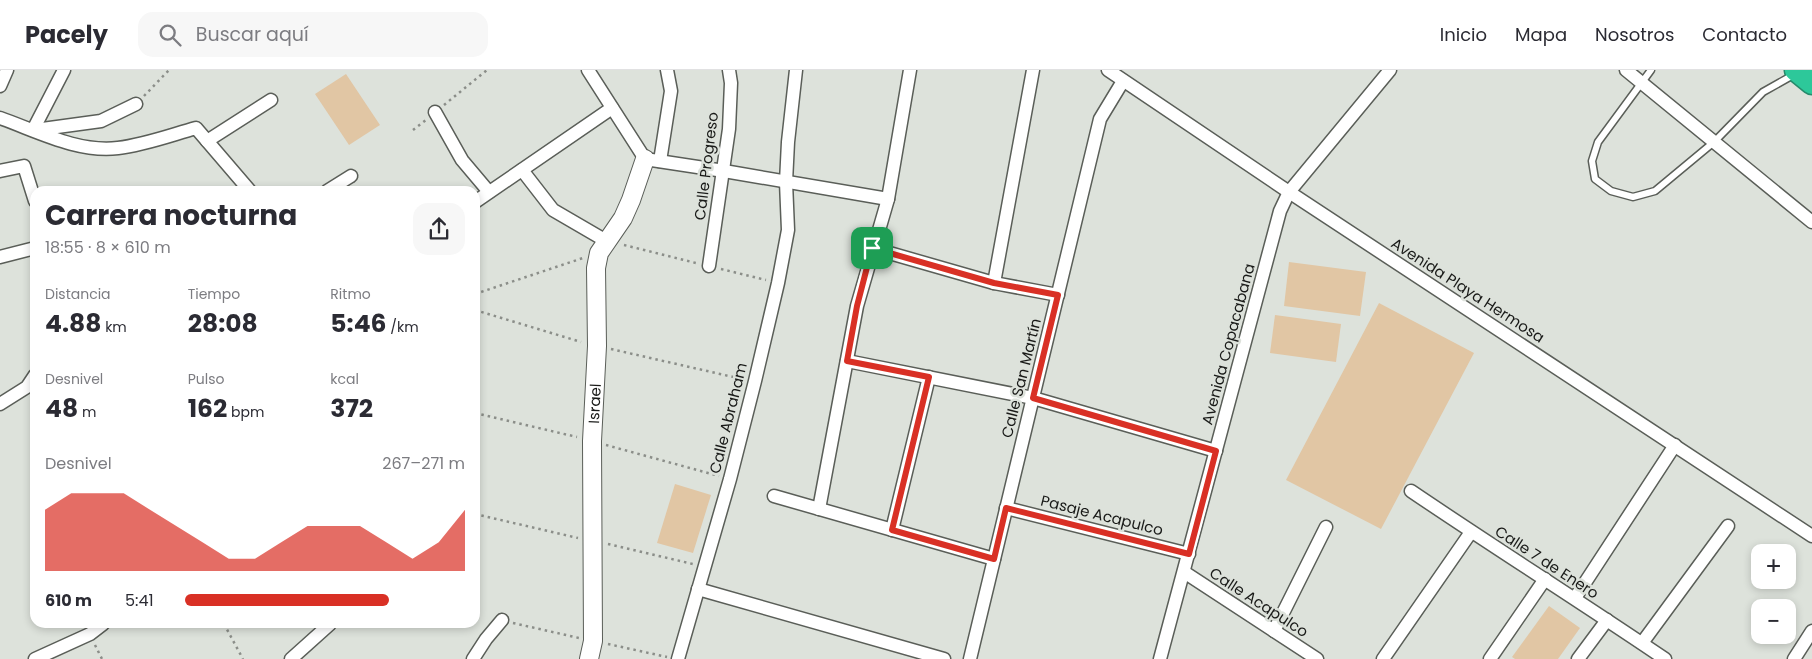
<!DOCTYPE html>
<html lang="es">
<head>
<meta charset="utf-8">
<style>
	body { margin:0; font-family:Poppins,sans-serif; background:#f7f7f7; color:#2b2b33; height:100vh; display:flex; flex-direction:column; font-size:19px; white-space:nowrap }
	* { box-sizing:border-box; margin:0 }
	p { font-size:16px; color:#7c7c81 }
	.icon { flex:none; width:28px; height:28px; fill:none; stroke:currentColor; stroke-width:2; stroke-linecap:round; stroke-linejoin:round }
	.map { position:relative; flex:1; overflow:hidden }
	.drawer { position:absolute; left:30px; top:116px; width:450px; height:442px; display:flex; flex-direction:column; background:#fff; border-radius:15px; box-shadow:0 2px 8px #0003 }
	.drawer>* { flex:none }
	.tools { position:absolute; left:1751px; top:474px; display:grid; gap:10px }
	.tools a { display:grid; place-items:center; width:45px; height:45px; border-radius:10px; background:#fff; box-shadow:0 2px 8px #0003; font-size:25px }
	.pin { position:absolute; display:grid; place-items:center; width:42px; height:42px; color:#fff; margin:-21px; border-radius:10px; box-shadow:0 2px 8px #0006 }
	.round { display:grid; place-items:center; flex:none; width:52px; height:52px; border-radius:15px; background:#f7f7f7 }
	.headline { display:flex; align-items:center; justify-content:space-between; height:85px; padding:0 15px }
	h1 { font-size:28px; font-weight:700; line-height:38px }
	.metrics { display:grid; grid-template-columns:repeat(3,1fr); gap:8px; height:85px; padding:5px 15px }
	.metrics div { display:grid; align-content:center }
	.metrics b { font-size:25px; font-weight:700 }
	.metrics small { font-size:14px; font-weight:400 }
	.metrics p { font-size:14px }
	.chart { height:140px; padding:10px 15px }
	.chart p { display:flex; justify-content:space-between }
	.chart svg { width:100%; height:90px; margin-top:5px; fill:#d93025; opacity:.7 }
	ul { padding:0 15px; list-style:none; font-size:16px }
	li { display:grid; grid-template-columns:80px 60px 1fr; align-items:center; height:38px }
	li i { height:12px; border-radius:6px; background:#d93025 }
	header { display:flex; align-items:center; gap:30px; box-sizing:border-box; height:70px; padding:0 25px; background:#fff; border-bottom:1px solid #e1e1e2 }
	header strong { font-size:24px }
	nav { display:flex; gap:28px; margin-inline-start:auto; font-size:18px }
	.search { width:350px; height:45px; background:#f7f7f7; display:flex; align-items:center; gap:12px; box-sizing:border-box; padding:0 18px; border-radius:15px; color:#7c7c81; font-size:19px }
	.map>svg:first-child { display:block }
</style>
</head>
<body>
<header>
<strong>Pacely</strong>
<div class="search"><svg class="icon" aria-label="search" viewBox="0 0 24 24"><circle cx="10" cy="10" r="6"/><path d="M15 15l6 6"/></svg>Buscar aquí</div>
<nav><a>Inicio</a><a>Mapa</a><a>Nosotros</a><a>Contacto</a></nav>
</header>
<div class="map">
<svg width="1812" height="589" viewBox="0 0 1812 589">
	<rect width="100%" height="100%" fill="#dde2db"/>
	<g fill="#e1c6a4">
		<polygon points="346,4 380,55 349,75 315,24"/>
		<polygon points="1289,192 1366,202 1360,246 1284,236"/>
		<polygon points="1379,233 1474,283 1381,459 1286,410"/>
		<polygon points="1275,245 1341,254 1336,292 1270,283"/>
		<polygon points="675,414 711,425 693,483 657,473"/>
		<polygon points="1549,536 1580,558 1558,589 1515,589 1512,587"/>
	</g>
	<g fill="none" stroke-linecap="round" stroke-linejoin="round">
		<defs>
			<polyline id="lane" points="1651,0 1598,72 1592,91 1595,109 1611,121 1633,127 1655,121 1714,72 1763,22 1795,4"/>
			<g id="street">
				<polyline points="588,0 645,89 724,101 888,129"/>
				<polyline points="1108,0 1289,122 1812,466"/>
				<polyline points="1626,0 1812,152"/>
				<polyline points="0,16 7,0"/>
				<polyline points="435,42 462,90 489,122"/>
				<path d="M0 48C37 61 78 83 118 78 144 75 171 65 196 58L250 121"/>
				<polyline points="33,60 64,0"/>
				<polyline points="35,60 101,51 136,34"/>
				<polyline points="207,71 271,30"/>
				<polyline points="660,91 671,21 667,0"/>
				<polyline points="522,100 553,140 608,172"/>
				<polyline points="0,101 24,96 35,131"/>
				<polyline points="327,121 351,106"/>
				<polyline points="475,132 612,38"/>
				<polyline points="872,178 994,213 1058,225"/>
				<polyline points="0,187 35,178"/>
				<polyline points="709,196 729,59 731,13 729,0"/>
				<polyline points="994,213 1033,0"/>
				<polyline points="847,291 1033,328 1216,381"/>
				<polyline points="0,334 27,317 35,305"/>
				<path d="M1411 421C1495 478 1581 532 1665 589"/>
				<polyline points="774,426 994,489"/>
				<polyline points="1006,438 1189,484"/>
				<polyline points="819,439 857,236 888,129 910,0"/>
				<polyline points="892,460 929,307"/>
				<polyline points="1184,502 1317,589"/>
				<polyline points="698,519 944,589"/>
				<polyline points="1575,528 1675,375"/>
				<polyline points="1274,561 1326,457"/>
				<polyline points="1642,573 1728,456"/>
				<polyline points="35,589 90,564 103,554"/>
				<polyline points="291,589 330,554"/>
				<polyline points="473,589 486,569 502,550"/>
				<polyline points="678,589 730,409 755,311 778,213 788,160 786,112 788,72 796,0"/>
				<polyline points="970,589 1100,49 1123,11"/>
				<polyline points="1160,589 1280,141 1289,122 1390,0"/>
				<polyline points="1383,589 1471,462"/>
				<polyline points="1490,589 1545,509"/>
				<polyline points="1578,589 1607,550"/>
				<polyline points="1794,589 1812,561"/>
			</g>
			<g id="secondary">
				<path id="s1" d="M589 589 593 571 592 371 597 276 596 198 599 183 623 148 631 130 645 89"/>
			</g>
			<polyline id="highway" points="1796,0 1812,13"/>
		</defs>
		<use href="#lane" stroke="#5a5e58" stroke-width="9"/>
		<use href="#street" stroke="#5a5e58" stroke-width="15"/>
		<use href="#secondary" stroke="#5a5e58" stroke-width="20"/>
		<use href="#highway" stroke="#268b6c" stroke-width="25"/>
		<g stroke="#8b8e89" stroke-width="2.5" stroke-dasharray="2.5 4" stroke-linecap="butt">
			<polyline points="144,26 169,0"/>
			<polyline points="444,35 487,0"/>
			<polyline points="413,60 426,50"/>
			<polyline points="624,175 696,193"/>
			<polyline points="721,199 766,210"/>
			<polyline points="475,224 583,188"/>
			<polyline points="475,240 581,272"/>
			<polyline points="611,279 742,309"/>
			<polyline points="475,343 577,367"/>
			<polyline points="606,375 719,406"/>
			<polyline points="475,444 578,468"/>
			<polyline points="608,474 693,494"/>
			<polyline points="513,553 579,568"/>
			<polyline points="224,554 243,589"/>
			<polyline points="608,574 667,587"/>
			<polyline points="95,575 102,589"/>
		</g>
		<use href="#lane" stroke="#fff" stroke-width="6"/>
		<use href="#street" stroke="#fff" stroke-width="12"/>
		<use href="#secondary" stroke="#fff" stroke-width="18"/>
		<use href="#highway" stroke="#2dc89a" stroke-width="22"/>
	</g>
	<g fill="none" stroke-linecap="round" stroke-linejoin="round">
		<defs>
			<polygon id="route" points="872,178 994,213 1058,225 1033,328 1216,381 1189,484 1006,438 994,489 892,460 929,307 847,291 857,236"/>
		</defs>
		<use href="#route" stroke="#fff" stroke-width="10"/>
		<use href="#route" stroke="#d93025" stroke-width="6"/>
	</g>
	<g text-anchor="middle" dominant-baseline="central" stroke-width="5" stroke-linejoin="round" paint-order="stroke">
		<g font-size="15" fill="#191a18" stroke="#dde2db">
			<text transform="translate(706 96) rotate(-83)">Calle Progreso</text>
			<text transform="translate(1468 220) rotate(33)">Avenida Playa Hermosa</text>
			<text transform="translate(1228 274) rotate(-75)">Avenida Copacabana</text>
			<text transform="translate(1021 308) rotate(-76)">Calle San Martín</text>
			<text stroke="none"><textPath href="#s1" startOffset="256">Israel</textPath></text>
			<text transform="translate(728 348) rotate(-76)">Calle Abraham</text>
			<text transform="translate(1102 445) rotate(14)">Pasaje Acapulco</text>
			<text transform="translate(1547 492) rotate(33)">Calle 7 de Enero</text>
			<text transform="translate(1259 532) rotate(33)">Calle Acapulco</text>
		</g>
	</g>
</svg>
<div class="tools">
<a>+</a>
<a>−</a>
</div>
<div class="pin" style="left:872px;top:178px;background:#1e9e55"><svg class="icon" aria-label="arrive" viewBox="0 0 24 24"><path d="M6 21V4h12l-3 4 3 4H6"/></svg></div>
<section class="drawer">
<div class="headline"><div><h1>Carrera nocturna</h1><p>18:55 · 8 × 610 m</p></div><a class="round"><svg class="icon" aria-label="share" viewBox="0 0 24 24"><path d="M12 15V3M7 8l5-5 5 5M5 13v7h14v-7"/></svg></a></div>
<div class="metrics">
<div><p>Distancia</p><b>4.88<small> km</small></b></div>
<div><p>Tiempo</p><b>28:08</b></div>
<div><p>Ritmo</p><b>5:46<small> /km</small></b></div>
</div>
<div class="metrics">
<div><p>Desnivel</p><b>48<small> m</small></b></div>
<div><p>Pulso</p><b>162<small> bpm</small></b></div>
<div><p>kcal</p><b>372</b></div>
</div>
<div class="chart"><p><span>Desnivel</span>267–271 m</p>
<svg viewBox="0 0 160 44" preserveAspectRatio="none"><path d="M0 44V14L10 6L20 6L30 6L40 14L50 22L60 30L70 38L80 38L90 30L100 22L110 22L120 22L130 30L140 38L150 30L160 14V44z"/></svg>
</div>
<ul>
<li><b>610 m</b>5:41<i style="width:73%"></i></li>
</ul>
</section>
</div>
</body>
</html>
